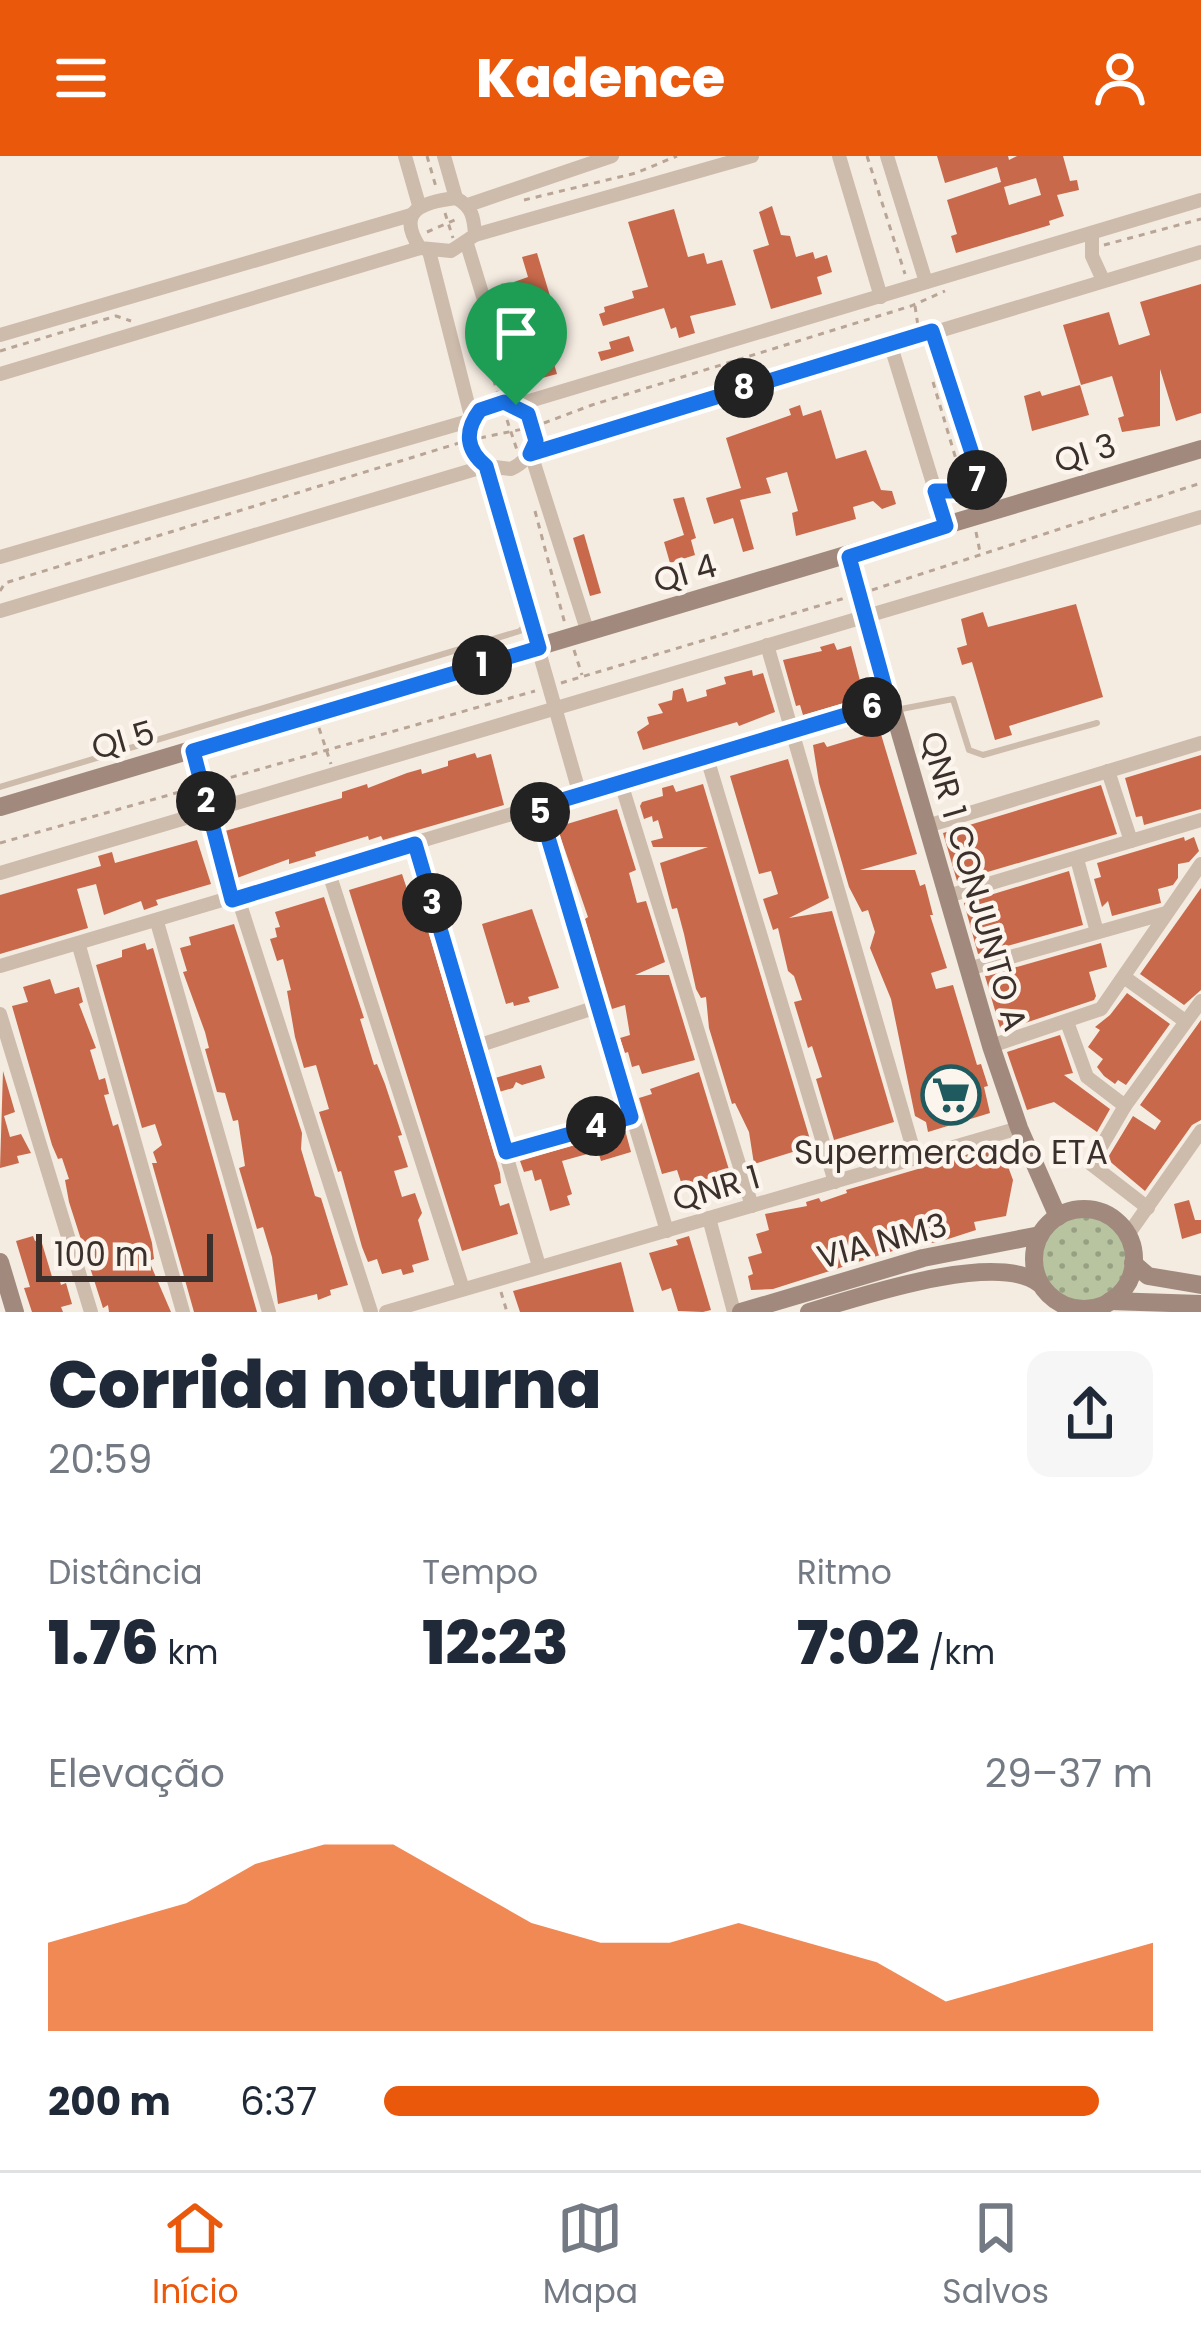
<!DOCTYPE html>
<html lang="pt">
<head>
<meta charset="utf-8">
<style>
	body { margin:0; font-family:Poppins,sans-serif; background:#f6f6f7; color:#1f2937; height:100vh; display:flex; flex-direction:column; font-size:45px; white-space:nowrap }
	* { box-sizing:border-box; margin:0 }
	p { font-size:39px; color:#747a83 }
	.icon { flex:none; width:66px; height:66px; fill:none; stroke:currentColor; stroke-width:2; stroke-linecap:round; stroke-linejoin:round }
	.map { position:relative; height:1156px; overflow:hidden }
	.side { display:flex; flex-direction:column; background:#fff; flex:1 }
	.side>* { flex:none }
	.scale { position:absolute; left:36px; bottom:30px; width:177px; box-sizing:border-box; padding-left:12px; border:6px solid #3b302b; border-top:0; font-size:33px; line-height:42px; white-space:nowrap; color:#3b302b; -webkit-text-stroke:9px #fbf5ee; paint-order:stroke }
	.pin { position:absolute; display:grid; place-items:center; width:102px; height:102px; color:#fff; margin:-123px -51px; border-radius:50% 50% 50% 0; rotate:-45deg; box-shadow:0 0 12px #0007 }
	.pin .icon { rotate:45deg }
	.km { position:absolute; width:60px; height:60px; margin:-30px; border-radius:50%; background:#222; color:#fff; font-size:33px; line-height:60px; text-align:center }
	.round { display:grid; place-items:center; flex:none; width:126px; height:126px; border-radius:24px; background:#f6f6f7 }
	.headline { display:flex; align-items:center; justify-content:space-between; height:204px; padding:0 48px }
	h1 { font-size:66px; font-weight:800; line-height:90px }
	.figures { display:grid; grid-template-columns:repeat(3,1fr); gap:18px; height:204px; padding:12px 48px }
	.figures div { display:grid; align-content:center }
	.figures b { font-size:60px; font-weight:800 }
	.figures small { font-size:33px; font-weight:400 }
	.figures p { font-size:33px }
	.chart { height:336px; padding:24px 48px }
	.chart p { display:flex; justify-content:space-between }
	.chart svg { width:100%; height:216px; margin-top:12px; fill:#ea580c; opacity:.7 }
	ul { padding:0 48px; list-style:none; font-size:39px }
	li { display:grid; grid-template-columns:192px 144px 1fr; align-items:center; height:90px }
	li i { height:30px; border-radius:15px; background:#ea580c }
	header { display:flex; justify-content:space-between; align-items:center; height:156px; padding:0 48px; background:#ea580c; color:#fff; font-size:54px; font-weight:800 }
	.tab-bar { display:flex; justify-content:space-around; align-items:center; height:168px; border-top:3px solid #e0e1e3; background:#fff; font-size:33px; color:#747a83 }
	.tab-bar a { display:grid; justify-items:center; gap:6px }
	.tab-bar .current { color:#ea580c }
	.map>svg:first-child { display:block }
</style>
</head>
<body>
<header><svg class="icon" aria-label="menu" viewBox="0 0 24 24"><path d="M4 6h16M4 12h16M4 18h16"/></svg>Kadence<svg class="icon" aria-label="person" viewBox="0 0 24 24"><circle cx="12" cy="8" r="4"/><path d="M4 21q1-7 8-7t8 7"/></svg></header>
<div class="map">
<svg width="1201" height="1156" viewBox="0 0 1201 1156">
	<defs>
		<pattern id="grass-dots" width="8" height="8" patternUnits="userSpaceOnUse" patternTransform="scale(3)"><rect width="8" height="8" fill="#b8c4a0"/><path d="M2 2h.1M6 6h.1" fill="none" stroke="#97a083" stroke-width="1.8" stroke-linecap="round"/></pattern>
	</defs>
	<rect width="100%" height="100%" fill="#f4ebe1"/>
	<circle fill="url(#grass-dots)" cx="1083" cy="1103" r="49"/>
	<g fill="#c8694b" fill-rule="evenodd">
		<path d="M937 0H1008L1009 4 1017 0H1063L1070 25 1077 24 1079 34 1057 39 1064 60 1049 65 1050 69 956 97 951 80 957 78 947 44 1001 26 997 11 945 27ZM1036 22 1041 39 1009 49 1004 31Z"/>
		<polygon points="772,50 781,79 790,80 796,101 813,96 815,103 827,99 832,116 817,121 822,138 771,153 753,94 769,89 759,56"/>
		<polygon points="674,53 688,101 704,97 707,108 722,104 736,149 690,160 695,177 679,182 676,171 671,173 664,152 603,170 599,158 605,156 604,151 634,142 632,135 648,131 628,66"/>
		<polygon points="537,97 560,173 545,177 557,218 542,222 514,126 528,121 522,101"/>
		<polygon points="1201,128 1201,257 1176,265 1160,213 1160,270 1122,276 1118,262 1124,260 1112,220 1081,229 1063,169 1109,156 1119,189 1150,179 1140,146"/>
		<polygon points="629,180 634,195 601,205 598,196 611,193 609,186"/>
		<polygon points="1080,229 1089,259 1032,275 1024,240 1040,235 1042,240"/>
		<polygon points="800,249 803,260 821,254 836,303 866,294 881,334 892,335 896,348 882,353 873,345 853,351 856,363 796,380 792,357 798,355 787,316 766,322 771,337 740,344 754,393 743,396 733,362 714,368 706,342 741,332 726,282 791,259 789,253"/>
		<polygon points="684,341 696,382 691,384 695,399 670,407 664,386 684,379 673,343"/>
		<polygon points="584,378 601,437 590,440 573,382"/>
		<polygon points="1076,448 1103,541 1009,570 1012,579 995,584 972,506 962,509 957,492 967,489 961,463 983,456 988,471"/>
		<polygon points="834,487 837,494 851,490 863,536 850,540 851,545 803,559 800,549 796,550 783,504 822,495 820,491"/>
		<polygon points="752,514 753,520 763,517 775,556 739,570 737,566 643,594 637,576 649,568 647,561 663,557 658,548 672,544 673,535 683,532 687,546 707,540 706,534 726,528 724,521"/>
		<polygon points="880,575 917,698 860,714 915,714 920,730 925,728 933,759 930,759 947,812 931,817 936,833 953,829 977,909 981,908 988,930 984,931 990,957 928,976 926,966 915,960 891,843 870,792 875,776 868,754 862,756 849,731 819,627 813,589 824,586 827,591"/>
		<polygon points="475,597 477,602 491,598 504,649 383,684 381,680 369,684 368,680 315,696 316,700 289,708 289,703 237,722 225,675 342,642 342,636 367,628 368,632 407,617 421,613 422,618 448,610 448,605"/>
		<polygon points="1201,599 1201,653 1144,669 1142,660 1136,661 1125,622"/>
		<polygon points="788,603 829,742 789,762 832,755 894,966 834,984 816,923 822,921 812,890 808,892 794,846 802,844 794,820 788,815 778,772 773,774 763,743 778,738 771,715 759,718 730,620"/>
		<polygon points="703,628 812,990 754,1008 749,976 735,947 732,948 709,872 706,841 701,842 696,833 684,778 677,752 672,753 660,707 708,691 653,691 651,685 663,682 658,664 653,666 652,660 644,663 640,650 642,646 663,640 662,632 673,629 676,636"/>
		<polygon points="1101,629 1117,678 957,725 943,677"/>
		<polygon points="617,653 636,714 629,717 637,747 646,745 665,806 635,819 669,819 695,904 642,918 639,909 632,911 628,896 625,897 620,882 630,879 625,849 612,853 585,763 588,761 557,671"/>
		<polygon points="1184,681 1185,685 1194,681 1199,695 1189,706 1178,708 1178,722 1173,729 1158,733 1161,747 1112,760 1108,745 1102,751 1094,723 1101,721 1097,707"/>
		<polygon points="197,684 211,728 156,744 158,749 144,754 141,745 104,759 96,728 77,733 88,772 0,798 0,739 101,710 98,700 112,696 115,707"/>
		<polygon points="1069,715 1083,769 978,798 964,747"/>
		<polygon points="402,718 407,733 415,731 500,1017 501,1027 494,1029 500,1050 509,1047 518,1078 462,1095 349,734"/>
		<polygon points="1201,732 1201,834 1184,849 1140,818"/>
		<polygon points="324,741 364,862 360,863 374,909 377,908 385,928 402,979 398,980 408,1011 394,1015 402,1041 415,1037 422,1057 418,1064 429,1104 412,1109 414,1116 403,1119 401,1113 382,1118 377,1103 368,1106 362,1091 341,1015 338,1016 319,956 329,953 316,909 304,912 295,881 287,835 291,834 283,803 277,805 270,783 277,781 275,772 280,771 275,756"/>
		<polygon points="532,753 559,832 528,841 530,846 514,850 513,846 506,848 482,768"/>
		<polygon points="234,768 302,977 301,993 315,1040 321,1042 348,1129 330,1134 331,1139 318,1144 317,1138 278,1148 272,1101 263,1071 257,1073 239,1012 245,1010 238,964 233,965 225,937 217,936 205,893 209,892 205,876 183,816 187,815 180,792 191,789 189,781"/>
		<polygon points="145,787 147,794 153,792 257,1156 194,1156 152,1007 157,1007 153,996 162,989 155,968 142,972 96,809 122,801 122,794"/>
		<polygon points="1101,787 1107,811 1089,816 1096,840 1094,844 1001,875 985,820"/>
		<polygon points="50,823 55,838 79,831 83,846 79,848 96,892 90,894 99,924 105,922 109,938 104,939 113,970 118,968 152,1087 154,1103 149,1105 171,1156 109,1156 108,1149 103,1152 69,1046 65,1024 69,1023 62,1002 58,1003 52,989 12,850 28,846 23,831"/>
		<polygon points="1127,837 1170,868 1126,929 1118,924 1115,928 1104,920 1097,911 1103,903 1088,891 1100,874 1095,871 1110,859"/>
		<polygon points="1201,864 1201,964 1192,969 1145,1035 1107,1003 1133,960 1155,974 1161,965 1140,949"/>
		<polygon points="1060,879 1073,917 1064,919 1110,953 1097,976 1054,946 1027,954 1007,896"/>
		<polygon points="541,909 545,922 522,929 516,926 513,932 499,936 495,922"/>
		<polygon points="3,915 15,956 4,960 10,981 21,978 31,997 17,1000 19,1007 0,1012"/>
		<polygon points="699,916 730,1017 682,1029 677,1014 662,1018 639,942 652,938 650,933"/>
		<polygon points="625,974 631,996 601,1005 598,995 562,1005 572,1038 567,1040 570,1049 550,1055 541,1023 535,1025 532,1014 524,1016 520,1005"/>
		<polygon points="1000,989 1013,1024 1006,1060 974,1066 976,1074 942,1085 899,1093 773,1133 751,1134 748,1120 753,1118 748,1101 762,1097 756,1078 769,1074 765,1058 807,1050 806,1046 819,1042 821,1046 847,1037 846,1034"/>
		<polygon points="1189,1044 1195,1064 1201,1064 1201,1077 1182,1083 1174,1048"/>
		<polygon points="33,1080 35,1085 41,1084 53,1124 59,1122 61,1129 66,1127 72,1148 61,1151 63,1156 32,1156 24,1132 30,1131 16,1085"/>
		<polygon points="689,1080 711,1154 703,1156 678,1155 671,1132 662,1135 649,1097 678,1089 676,1084"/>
		<polygon points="621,1106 634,1156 520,1156 513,1135"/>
	</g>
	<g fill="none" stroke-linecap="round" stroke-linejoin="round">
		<g stroke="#b9a596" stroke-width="3" stroke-dasharray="6 6" stroke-linecap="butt">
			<polyline points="427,0 436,31"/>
			<polyline points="867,0 905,118"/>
			<polyline points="524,44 636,17 677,0"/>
			<polyline points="445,57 453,82"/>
			<polyline points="427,76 457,63"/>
			<polyline points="1104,89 1201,63"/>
			<polyline points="915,150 918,170"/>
			<polyline points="0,195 116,160 131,165"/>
			<polyline points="490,212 498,238"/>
			<polyline points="933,226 961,320"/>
			<polyline points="507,264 517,294"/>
			<polyline points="544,267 592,249 911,150 945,135"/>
			<polyline points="480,282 523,273"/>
			<polyline points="535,355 565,468"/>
			<polyline points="976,376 980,396"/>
			<polyline points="872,434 1201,327"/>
			<polyline points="0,435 5,427 459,287"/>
			<polyline points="574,494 582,519"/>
			<polyline points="561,527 845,442"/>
			<polyline points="319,572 331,608"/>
			<polyline points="196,606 206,643"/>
			<polyline points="213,670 228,730"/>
			<polyline points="0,687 535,535"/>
			<polyline points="501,1136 507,1156"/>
		</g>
		<g stroke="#cdbbac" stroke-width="6">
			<polyline points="896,554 953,543 969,594 983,599 1097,567"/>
			<polyline points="0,631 520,475 528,466"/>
		</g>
		<g stroke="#cdbbac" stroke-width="14">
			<polyline points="405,0 419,49"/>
			<path d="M444 0 456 42C472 51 474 61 475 79L451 95 420 92C395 54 423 46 456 42"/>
			<polyline points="839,0 881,141"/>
			<polyline points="887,0 926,126"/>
			<polyline points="468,49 612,0"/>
			<polyline points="1092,77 1092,100 1103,124"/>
			<polyline points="475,79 752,0"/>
			<polyline points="467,88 516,249 1201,44"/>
			<polyline points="931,175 990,357"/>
			<polyline points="0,179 411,59"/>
			<polyline points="890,187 946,370"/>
			<polyline points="0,218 420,92"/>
			<path d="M935 335C956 338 966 337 980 321"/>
			<polyline points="0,401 472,264 429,95"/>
			<path d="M0 455 486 310 511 313C560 289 528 227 480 254 464 274 466 294 486 310L580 639"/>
			<polyline points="588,477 531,298 1201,96"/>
			<polyline points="767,489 916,1003"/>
			<polyline points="707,602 835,1026"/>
			<polyline points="1108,615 1131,685"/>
			<polyline points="621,627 752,1050"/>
			<polyline points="539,651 667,1075"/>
			<polyline points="927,670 1201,587"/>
			<polyline points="414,689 539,1110"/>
			<polyline points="1077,703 1097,776"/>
			<polyline points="328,714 463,1133"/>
			<polyline points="0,717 1201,361"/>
			<polyline points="948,740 1201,664"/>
			<polyline points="238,742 371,1156"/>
			<polyline points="157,766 269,1156"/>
			<polyline points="79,790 183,1156"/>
			<polyline points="0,810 889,546"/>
			<polyline points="968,813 1166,757"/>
			<polyline points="1124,821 1185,865"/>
			<polyline points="0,858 91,1156"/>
			<polyline points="1067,866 1087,921 1125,950"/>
			<polyline points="991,890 1101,853 1201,708"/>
			<polyline points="474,891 597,851"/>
			<polyline points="505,996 631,961"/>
			<polyline points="1148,1052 1091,1008 1125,950 1201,845"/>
			<polyline points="709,1062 734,1156"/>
			<polyline points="1127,1080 1201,975"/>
			<polyline points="386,1156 1019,972"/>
		</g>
		<g stroke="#a18a7d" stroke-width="18">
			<polyline points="849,401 991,890 1019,972 1058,1061"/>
			<polyline points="0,651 1201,293"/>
			<circle cx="1084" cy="1103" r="50"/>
			<polyline points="0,1106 15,1156"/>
			<polyline points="1133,1107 1148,1120 1201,1129"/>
			<polyline points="1110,1145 1201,1148"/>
			<polyline points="741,1156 923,1102 1040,1079"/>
			<path d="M809 1156C859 1141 997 1094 1040 1128"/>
		</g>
	</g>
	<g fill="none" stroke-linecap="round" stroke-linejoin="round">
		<defs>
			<path id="route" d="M932 175 980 322 965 335H935L946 370 849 401 889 546 539 651 631 961 506 996 415 688 232 744 193 595 539 492 486 310C466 294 464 275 480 254L504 246 528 258 536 285 530 298Z"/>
		</defs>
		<use href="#route" stroke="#fff" stroke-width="24"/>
		<use href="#route" stroke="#1a73e8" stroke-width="15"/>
	</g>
	<defs>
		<symbol id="supermarket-ring" viewBox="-11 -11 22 22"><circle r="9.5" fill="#fbf5ee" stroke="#1f5a5e" stroke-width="1.5"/><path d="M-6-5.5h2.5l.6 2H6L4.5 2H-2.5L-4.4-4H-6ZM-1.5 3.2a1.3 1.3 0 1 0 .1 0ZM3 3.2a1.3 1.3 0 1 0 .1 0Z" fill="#1f5a5e"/></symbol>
	</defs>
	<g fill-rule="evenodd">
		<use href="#supermarket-ring" x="918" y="906" width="66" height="66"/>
	</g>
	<g text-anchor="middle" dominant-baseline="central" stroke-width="9" stroke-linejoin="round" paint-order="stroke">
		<g font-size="33" fill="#3b302b" stroke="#fbf5ee">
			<text transform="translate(1085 297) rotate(-17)">QI 3</text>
			<text transform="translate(685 417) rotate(-16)">QI 4</text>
			<text transform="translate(123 584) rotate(-16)">QI 5</text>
			<text transform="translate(974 725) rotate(74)">QNR 1 CONJUNTO A</text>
			<text transform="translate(716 1032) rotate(-16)">QNR 1</text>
			<text transform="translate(882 1085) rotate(-15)">VIA NM3</text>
		</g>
		<g font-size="33" fill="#3b302b" stroke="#fbf5ee">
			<text x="951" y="996">Supermercado ETA</text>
		</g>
	</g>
</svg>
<div class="scale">100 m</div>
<div class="pin" style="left:516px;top:249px;background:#1e9e55"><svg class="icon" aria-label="arrive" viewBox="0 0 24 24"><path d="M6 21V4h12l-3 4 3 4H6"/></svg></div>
<b class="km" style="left:482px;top:509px">1</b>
<b class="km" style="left:206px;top:645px">2</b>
<b class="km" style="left:432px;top:747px">3</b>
<b class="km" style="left:596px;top:970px">4</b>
<b class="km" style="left:540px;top:656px">5</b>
<b class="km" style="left:872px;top:551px">6</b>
<b class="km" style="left:977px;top:324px">7</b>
<b class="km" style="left:744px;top:232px">8</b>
</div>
<section class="side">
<div class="headline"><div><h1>Corrida noturna</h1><p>20:59</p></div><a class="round"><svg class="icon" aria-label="share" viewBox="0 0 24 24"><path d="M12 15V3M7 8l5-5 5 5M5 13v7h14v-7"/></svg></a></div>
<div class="figures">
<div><p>Distância</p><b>1.76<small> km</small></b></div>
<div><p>Tempo</p><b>12:23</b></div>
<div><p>Ritmo</p><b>7:02<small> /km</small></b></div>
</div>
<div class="chart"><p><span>Elevação</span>29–37 m</p>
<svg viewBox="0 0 160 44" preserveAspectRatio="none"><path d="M0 44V26L10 22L20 18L30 10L40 6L50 6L60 14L70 22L80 26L90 26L100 22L110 26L120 30L130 38L140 34L150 30L160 26V44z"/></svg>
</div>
<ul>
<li><b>200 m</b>6:37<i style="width:93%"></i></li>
</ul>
</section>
<nav class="tab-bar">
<a class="current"><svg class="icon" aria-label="home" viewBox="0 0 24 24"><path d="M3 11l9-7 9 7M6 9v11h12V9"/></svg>Início</a>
<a><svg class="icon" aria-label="map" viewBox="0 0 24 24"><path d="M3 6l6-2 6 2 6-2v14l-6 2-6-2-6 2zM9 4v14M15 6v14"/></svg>Mapa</a>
<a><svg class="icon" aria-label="saved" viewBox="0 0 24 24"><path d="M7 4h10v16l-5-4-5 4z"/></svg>Salvos</a>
</nav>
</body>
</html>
